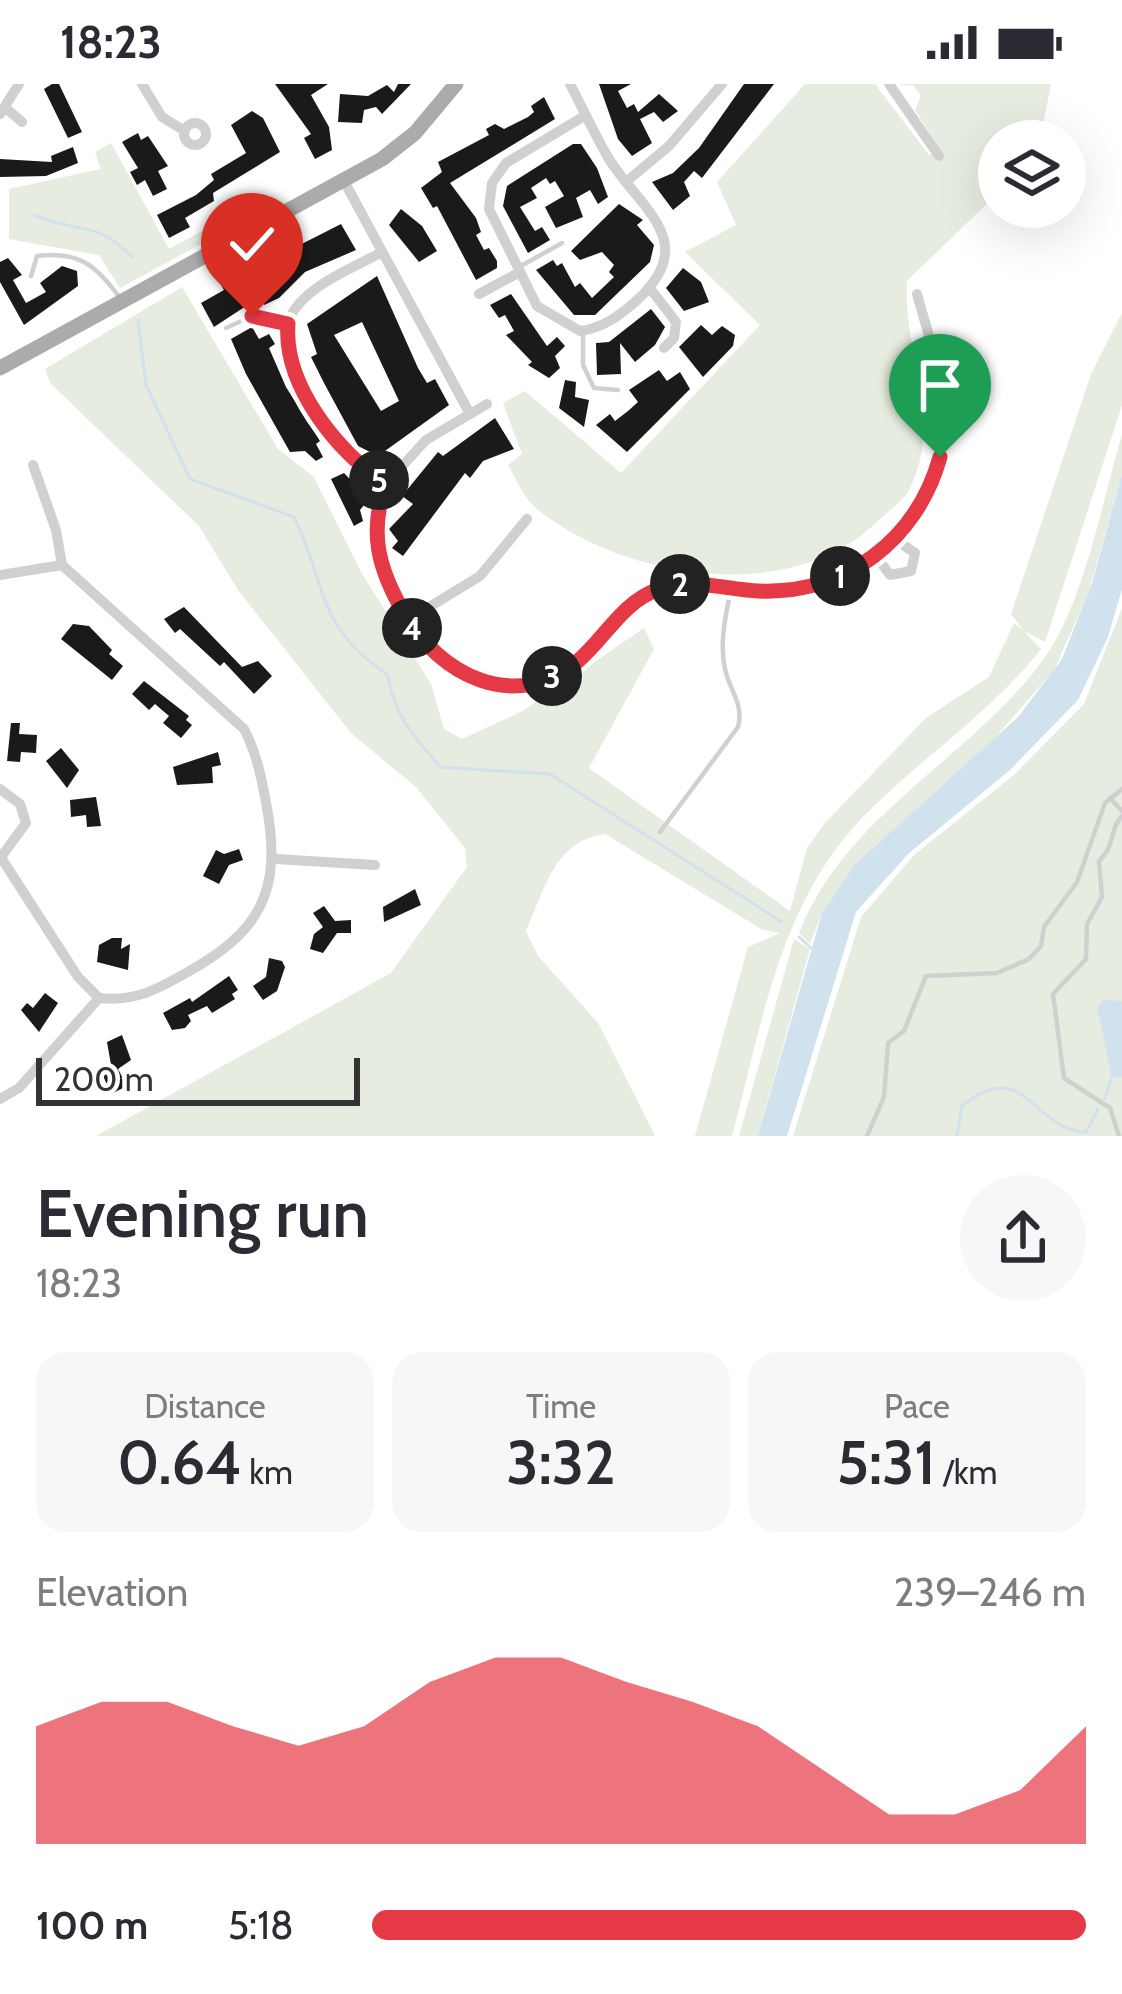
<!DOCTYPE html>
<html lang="en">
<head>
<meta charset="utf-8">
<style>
	body { margin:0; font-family:Cabin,sans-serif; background:#f7f7f7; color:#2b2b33; height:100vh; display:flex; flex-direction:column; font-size:45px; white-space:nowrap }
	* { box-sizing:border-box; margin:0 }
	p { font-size:39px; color:#7c7c81 }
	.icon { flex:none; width:66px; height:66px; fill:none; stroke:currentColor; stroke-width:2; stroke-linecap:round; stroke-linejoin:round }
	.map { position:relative; height:1052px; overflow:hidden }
	.side { display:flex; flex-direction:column; background:#fff; flex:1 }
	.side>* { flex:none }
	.buttons { position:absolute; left:978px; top:36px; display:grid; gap:24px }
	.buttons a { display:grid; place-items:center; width:108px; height:108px; border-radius:50%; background:#fff; box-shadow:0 12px 48px #0002; font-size:60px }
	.scale { position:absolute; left:36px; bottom:30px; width:324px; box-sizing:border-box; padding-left:12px; border:6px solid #333; border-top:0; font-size:33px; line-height:42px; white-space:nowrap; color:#333; -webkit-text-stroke:9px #fff; paint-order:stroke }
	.pin { position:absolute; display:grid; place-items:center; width:102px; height:102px; color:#fff; margin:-123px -51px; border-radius:50% 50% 50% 0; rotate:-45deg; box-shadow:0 0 12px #0007 }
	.pin .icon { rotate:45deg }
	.km { position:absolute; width:60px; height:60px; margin:-30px; border-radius:50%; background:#222; color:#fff; font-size:33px; line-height:60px; text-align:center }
	.round { display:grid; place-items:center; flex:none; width:126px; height:126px; border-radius:63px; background:#f7f7f7 }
	.headline { display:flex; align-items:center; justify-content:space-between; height:204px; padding:0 36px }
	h1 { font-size:66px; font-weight:600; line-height:90px }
	.stats { display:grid; grid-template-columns:repeat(3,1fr); gap:18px; height:204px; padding:12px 36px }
	.stats div { display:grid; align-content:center; border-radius:30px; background:#f7f7f7; text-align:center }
	.stats b { font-size:60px; font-weight:600 }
	.stats small { font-size:33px; font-weight:400 }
	.stats p { font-size:33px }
	.chart { height:336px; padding:24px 36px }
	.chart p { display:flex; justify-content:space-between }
	.chart svg { width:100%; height:216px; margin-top:12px; fill:#e63946; opacity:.7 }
	ul { padding:0 36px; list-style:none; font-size:39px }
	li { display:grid; grid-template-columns:192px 144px 1fr; align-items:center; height:90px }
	li i { height:30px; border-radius:15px; background:#e63946 }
	.status { display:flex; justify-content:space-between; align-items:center; height:84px; padding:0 60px; background:#fff; direction:ltr }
	.status svg { height:33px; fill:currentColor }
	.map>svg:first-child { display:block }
</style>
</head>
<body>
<div class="status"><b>18:23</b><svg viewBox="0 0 49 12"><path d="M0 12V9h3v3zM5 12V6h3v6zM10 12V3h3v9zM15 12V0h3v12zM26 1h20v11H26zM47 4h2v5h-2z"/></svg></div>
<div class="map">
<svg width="1122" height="1052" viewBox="0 0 1122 1052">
	<rect width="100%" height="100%" fill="#fff"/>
	<g fill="#e6ecdf">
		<path d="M805 0H875L929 71 941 67 915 26 921 12 914 2 899 0H1051L1040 57H999V108L907 197C902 269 945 332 910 404 905 416 888 427 878 437 791 522 627 496 538 426 525 416 516 395 508 381L522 370 503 319 525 307 621 389 760 241 685 168 736 141 717 98Z"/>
		<polygon points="111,59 169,165 226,134 236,141 120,204 99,171 9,155 9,105 101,85 95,68"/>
		<path d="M182 203 278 365 314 393 361 488 431 600 444 645 462 655 521 628 644 544 654 565 589 684 790 827 807 764 824 740 927 633 989 593 1014 539 1024 547 1011 530 1091 290 1122 229V321L1045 558 1024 547 1041 565C990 630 919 675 862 734 779 820 762 941 732 1052H695L748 863 780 849 763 846 605 750C554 757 545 805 526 847L538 872 598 939 655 1052H96L391 889 467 783 465 764 416 703 351 649 238 506 199 442 50 299 45 285Z"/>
		<path d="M1122 350V390L1088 510 1054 586 994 655 854 781 822 829 810 860 799 849C846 729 970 676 1043 576 1084 520 1102 418 1122 350Z"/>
		<polygon points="1122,524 1122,1052 793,1052 861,833 914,771 1015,690 1084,620"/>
		<polygon points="794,855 810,865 758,1052 739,1052"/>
	</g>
	<g fill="#cfe2ee">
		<polygon points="1122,390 1122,505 1108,553 1078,616 1009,687 909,769 856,828 787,1052 758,1052 822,829 854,781 1018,633 1062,575 1092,499"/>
		<polygon points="1103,916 1122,917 1122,993 1112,993 1097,924"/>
	</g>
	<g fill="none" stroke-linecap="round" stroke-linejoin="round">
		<g stroke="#cfe2ee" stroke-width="3">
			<path d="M34 131C78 151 95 134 132 173"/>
			<path d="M138 236 146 301 190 395 294 433C328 502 314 541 388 591 393 630 415 655 441 683L550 690 782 838"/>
			<polyline points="799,853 811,864"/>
			<polyline points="1105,1014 1112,993"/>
			<path d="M957 1052 962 1022C1026 970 1032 1047 1086 1048L1098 1025"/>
		</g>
	</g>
	<g fill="#1a1a1a" fill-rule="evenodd">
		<polygon points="52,0 59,0 82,48 68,54 44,5"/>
		<polygon points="275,0 328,0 311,11 329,43 332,66 315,75 304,54 311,50"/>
		<polygon points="398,0 411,0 382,30 376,23 364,26 362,39 338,38 340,10 368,12 387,1 394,8"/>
		<polygon points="599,0 631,0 618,7 627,24 634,20 638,28 659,10 678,27 663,38 654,28 640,35 652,59 632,72 618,55"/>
		<polygon points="744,0 774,0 702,94 694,87 684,98 690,112 673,126 652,98 673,89 699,64"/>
		<polygon points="544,13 555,35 450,99 476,134 481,148 476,151 484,166 489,164 497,177 497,184 476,196 437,122 433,124 421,104 442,88 438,78 489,51 486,45 495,40 504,45 528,33 534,28 531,22"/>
		<polygon points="252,27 263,34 280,68 213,109 214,117 185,134 190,143 169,154 157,131 196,111 214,96 211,90 246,69 231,41"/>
		<polygon points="138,49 141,56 148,52 168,82 158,87 167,105 153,112 145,96 137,101 130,88 138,84 122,58"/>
		<polygon points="573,60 581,60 597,84 608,113 598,120 590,106 576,114 583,133 556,144 545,123 564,112 555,97 550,100 546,94 531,104 537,114 520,123 535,147 542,143 550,156 528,169 503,122 507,102"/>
		<polygon points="73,63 78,79 46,92 0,93 0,75 52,78 51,72"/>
		<polygon points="619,120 643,136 637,141 654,161 650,178 595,231 574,231 536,186 553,176 557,182 562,179 575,203 580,199 592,214 614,193 609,188 614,181 602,168 580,176 571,167"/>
		<polygon points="401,125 422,142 437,167 419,178 389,141"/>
		<polygon points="341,140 356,166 305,188 279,214 264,221 260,213 214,243 201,219 224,206 221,201"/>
		<polygon points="8,174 22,191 13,196 26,219 46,208 40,199 62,182 77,187 78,202 24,241 0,198 0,178"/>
		<polygon points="683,184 701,198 709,218 684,227 666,204"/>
		<path d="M377 192 418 284 427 299 435 295 449 321 378 372 358 362 324 299 311 273 317 270 307 240ZM362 238 399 317 381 327 334 251Z"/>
		<polygon points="511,210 547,262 557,253 565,262 555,272 560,284 549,294 528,281 532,278 506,251 514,247 505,231 499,234 490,221"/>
		<polygon points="651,225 665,243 655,261 635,278 620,259 621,290 597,291 596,259 609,258"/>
		<polygon points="701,241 712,251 722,242 735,251 733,262 703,293 679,263"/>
		<polygon points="252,243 259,255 269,250 275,260 269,264 286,303 320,357 316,360 323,373 316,377 305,367 290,368 246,290 231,255"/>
		<polygon points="659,286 667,297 680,288 690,305 627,368 596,341 610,330 615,337 628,327 638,318 629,306"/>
		<polygon points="565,296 576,298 575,313 589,316 584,343 559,324"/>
		<polygon points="495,334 514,365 483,377 470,394 465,389 403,472 392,464 398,457 389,445 413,420 402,412 438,368 443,372"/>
		<polygon points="344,389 369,415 360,426 363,437 354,442 331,395"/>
		<polygon points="184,523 242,583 258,577 272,592 254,610 224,578 220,582 180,545 175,549 164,535"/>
		<polygon points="73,540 89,542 112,566 109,570 123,582 112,596 61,555"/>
		<polygon points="144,597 189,632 186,636 192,641 181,654 163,639 169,632 155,620 149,626 132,610"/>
		<polygon points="11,639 20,639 19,650 37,651 36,669 21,668 20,678 7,677"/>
		<polygon points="61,664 79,686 67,704 46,677"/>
		<polygon points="218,668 221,681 212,683 213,699 177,701 173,683"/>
		<polygon points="96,713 101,742 87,743 86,731 71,733 70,716"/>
		<polygon points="239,765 243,776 229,781 219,800 203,792 216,766 224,770"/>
		<polygon points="415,805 421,821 384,838 383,823"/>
		<polygon points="324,822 335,837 351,836 351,849 337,849 323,869 310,865 314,850 323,843 313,829"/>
		<polygon points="112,854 122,854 121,865 130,860 128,886 97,878 99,861"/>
		<polygon points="269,874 282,877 285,883 277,907 263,916 253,902 266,893"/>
		<polygon points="229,892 238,906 232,910 235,915 212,929 207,922 188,931 191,937 185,944 172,946 163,929 190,914 192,918"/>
		<polygon points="45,909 58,919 39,948 21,926 27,919 33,924"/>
		<polygon points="122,951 131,976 118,985 127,1002 111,1010 101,987 111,981 107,958"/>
	</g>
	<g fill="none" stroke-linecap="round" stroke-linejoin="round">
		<g stroke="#d0d0d0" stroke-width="4.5">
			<polyline points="521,182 562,159"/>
			<path d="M31 192 37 172C79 167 96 181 120 214"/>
			<polyline points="226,244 252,232 288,240"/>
			<polyline points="583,246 583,281 594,304 618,306"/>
			<polyline points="1110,714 1122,727"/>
			<path d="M660 748 738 643C744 619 730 608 725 585 719 558 726 531 731 504"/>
			<polyline points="867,1052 884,1013 888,959 904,947 926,892 997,889 1029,875 1041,862 1044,843 1077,798 1105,719 1122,705"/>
			<path d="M1119 1052 1110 1024 1064 994 1053 910 1086 875 1087 840 1102 813 1099 777C1115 763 1109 746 1122 732"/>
		</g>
		<g stroke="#d0d0d0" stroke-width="10">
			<polyline points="142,0 162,33 185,47"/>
			<path d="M570 0C583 25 595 51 609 75 640 125 702 158 636 217 619 232 603 244 580 247L537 222 489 125 492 99 506 79 586 31"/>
			<polyline points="889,0 939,72"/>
			<polyline points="7,25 22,38"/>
			<polyline points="0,30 19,0"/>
			<circle cx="195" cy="50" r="11"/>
			<polyline points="344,97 470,330"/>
			<polyline points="627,97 669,62 722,0"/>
			<path d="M380 169C351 185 305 202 290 233 267 281 349 376 386 400 368 449 380 486 404 530 439 592 516 630 578 576 606 552 623 518 660 505 700 491 745 510 787 506 869 499 941 429 944 344 945 298 929 254 917 210"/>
			<polyline points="649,203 676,238 674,254 664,264"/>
			<polyline points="479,210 518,189"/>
			<polyline points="33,381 56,446 62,481"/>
			<polyline points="386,400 426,356 487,320"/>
			<polyline points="876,472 890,491 911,487 915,469 896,456"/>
			<polyline points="0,491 62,481"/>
			<polyline points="408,536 480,492 527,435"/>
			<polyline points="0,705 20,720 26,739 1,773"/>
			<polyline points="0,772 78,893 99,914"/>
			<polyline points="276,775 375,781"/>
			<path d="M0 1015 19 1004 99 914C134 918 156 906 186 889 260 848 282 808 267 724 262 696 257 670 244 645L62 481"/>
		</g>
		<polyline stroke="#ababab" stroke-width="15" points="0,284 382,75 415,49 456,0"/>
	</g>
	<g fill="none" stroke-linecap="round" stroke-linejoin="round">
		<defs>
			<path id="route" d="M252 232 288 240C283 301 338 369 386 400 368 449 379 486 404 529 439 591 515 630 578 577 606 553 622 518 659 505 690 494 726 505 758 507 845 511 917 456 940 373"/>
		</defs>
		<use href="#route" stroke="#fff" stroke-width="24"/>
		<use href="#route" stroke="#e63946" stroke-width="15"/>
	</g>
</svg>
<div class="buttons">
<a><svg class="icon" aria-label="layers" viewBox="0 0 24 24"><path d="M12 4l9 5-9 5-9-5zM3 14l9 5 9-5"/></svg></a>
</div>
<div class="scale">200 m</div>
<div class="pin" style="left:940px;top:373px;background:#1e9e55"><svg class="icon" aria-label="arrive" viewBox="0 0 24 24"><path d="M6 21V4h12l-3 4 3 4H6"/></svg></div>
<div class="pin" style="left:252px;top:232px;background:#d93025"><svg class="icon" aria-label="check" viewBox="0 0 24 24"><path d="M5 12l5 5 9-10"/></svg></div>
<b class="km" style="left:840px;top:492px">1</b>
<b class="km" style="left:680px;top:500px">2</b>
<b class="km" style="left:552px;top:592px">3</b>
<b class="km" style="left:412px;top:544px">4</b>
<b class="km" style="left:379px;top:396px">5</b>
</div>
<section class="side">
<div class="headline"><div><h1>Evening run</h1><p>18:23</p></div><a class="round"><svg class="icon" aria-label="share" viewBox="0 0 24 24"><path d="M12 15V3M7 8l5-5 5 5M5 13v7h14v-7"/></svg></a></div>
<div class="stats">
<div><p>Distance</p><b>0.64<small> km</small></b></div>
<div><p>Time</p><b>3:32</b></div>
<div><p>Pace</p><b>5:31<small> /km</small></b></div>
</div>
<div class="chart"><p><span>Elevation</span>239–246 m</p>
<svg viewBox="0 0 160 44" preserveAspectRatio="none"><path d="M0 44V20L10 15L20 15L30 20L40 24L50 20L60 11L70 6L80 6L90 11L100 15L110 20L120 29L130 38L140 38L150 33L160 20V44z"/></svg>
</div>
<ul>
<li><b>100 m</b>5:18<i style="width:100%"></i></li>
</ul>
</section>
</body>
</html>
